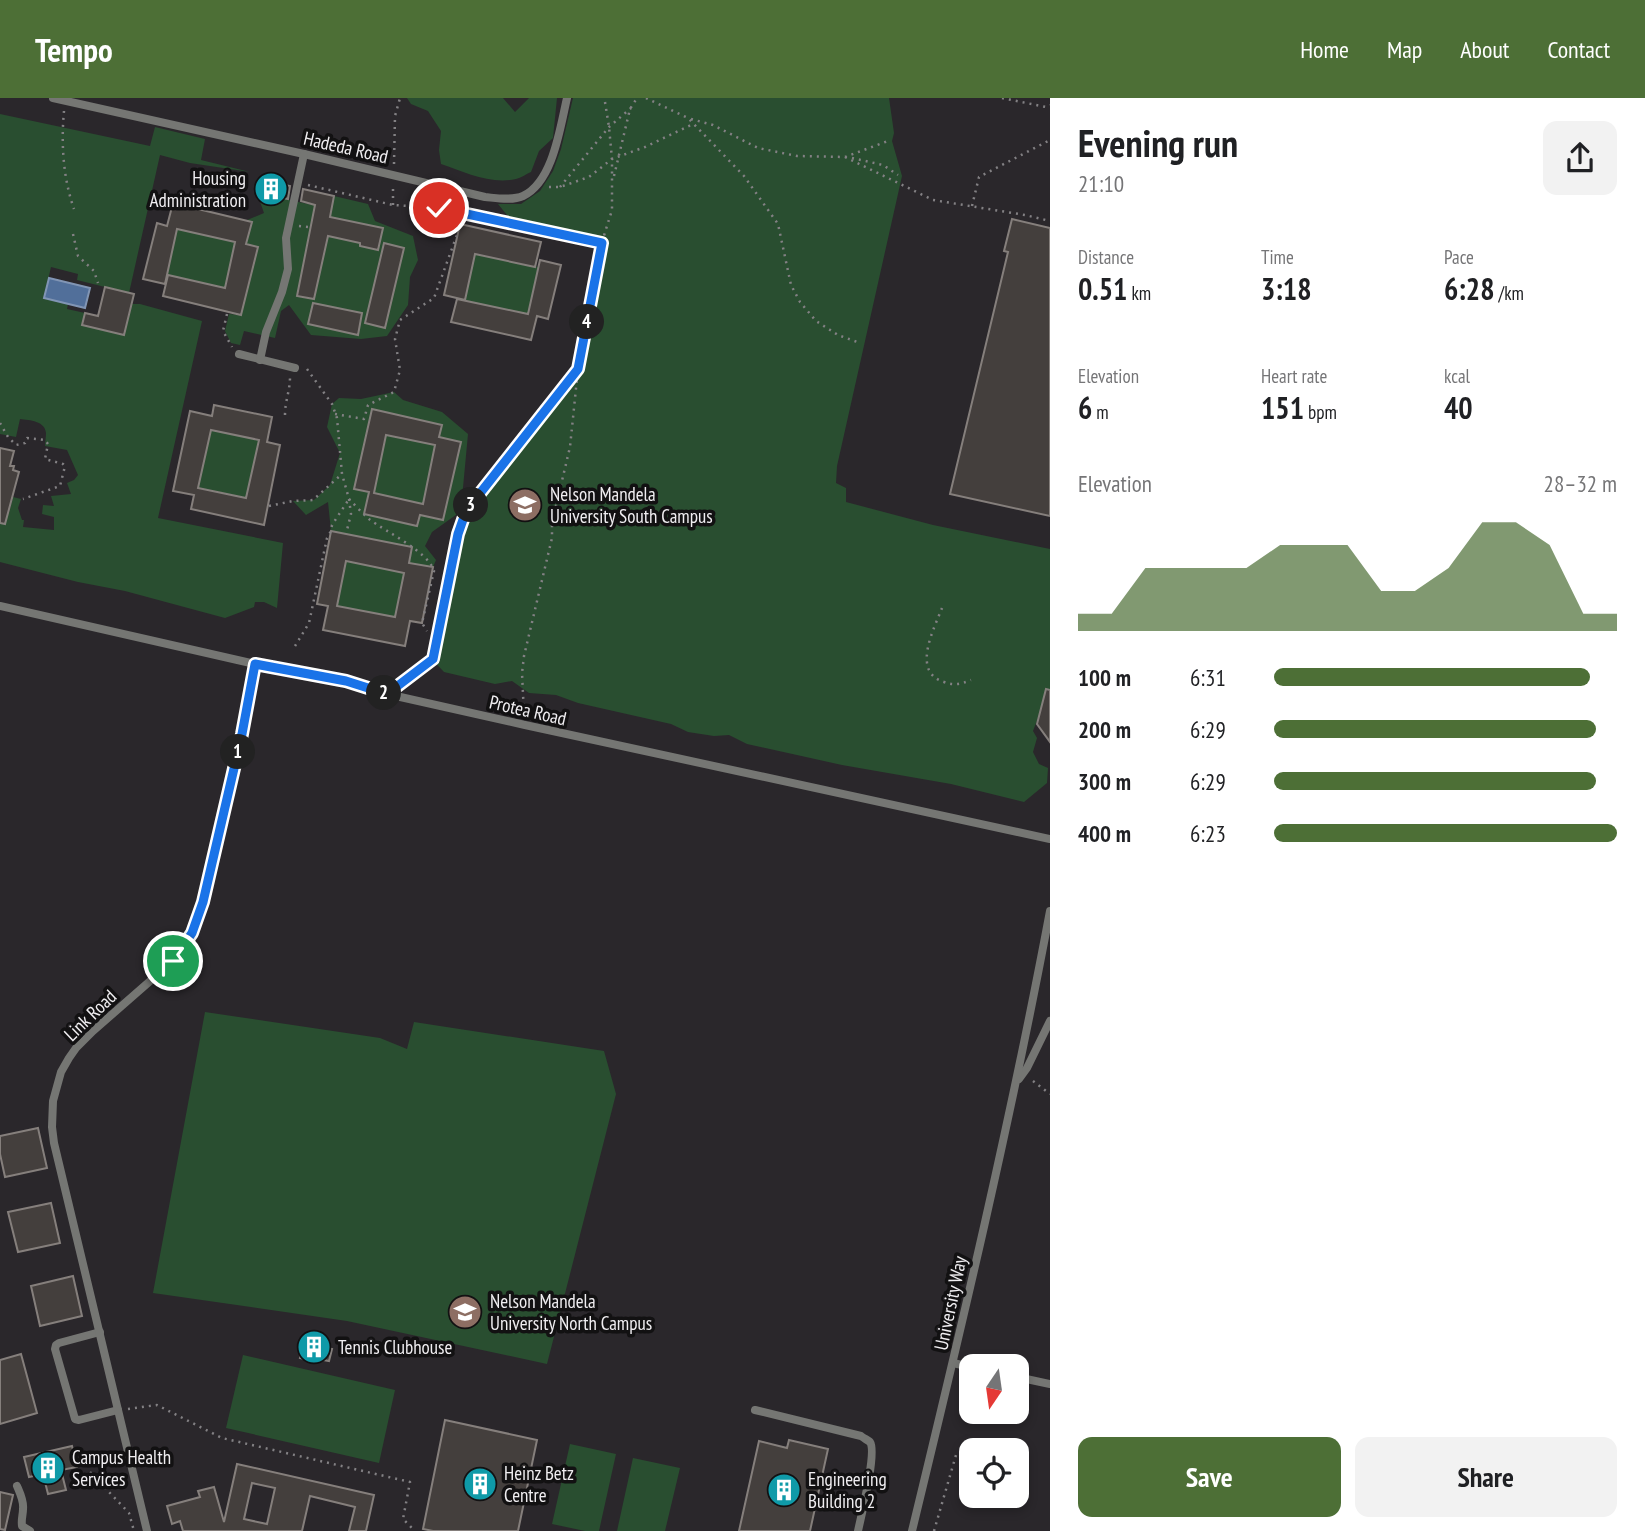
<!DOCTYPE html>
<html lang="en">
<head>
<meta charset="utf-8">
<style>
	body { margin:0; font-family:"PT Sans Narrow",sans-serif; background:#f2f2f2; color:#202124; height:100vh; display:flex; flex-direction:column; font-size:26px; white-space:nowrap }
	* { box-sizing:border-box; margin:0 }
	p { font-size:23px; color:#757577 }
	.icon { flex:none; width:38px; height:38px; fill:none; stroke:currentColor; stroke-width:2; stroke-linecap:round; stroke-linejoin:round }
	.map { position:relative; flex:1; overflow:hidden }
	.sheet { display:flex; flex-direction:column; background:#fff; width:595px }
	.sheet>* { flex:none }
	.needle { width:46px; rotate:193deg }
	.controls { position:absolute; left:959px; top:1256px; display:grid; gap:14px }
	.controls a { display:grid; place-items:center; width:70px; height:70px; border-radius:14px; background:#fff; box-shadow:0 4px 10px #0003; font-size:35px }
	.pin { position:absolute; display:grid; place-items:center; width:60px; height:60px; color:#fff; margin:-30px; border:4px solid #fff; border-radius:50%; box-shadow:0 2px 7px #0007 }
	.km { position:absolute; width:35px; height:35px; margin:-18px; border-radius:50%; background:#222; color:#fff; font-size:19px; line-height:35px; text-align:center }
	.round { display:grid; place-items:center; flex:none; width:74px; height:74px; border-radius:14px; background:#f2f2f2 }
	.summary { display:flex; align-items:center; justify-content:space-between; height:119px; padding:0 28px }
	h1 { font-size:38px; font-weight:600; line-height:52px }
	.metrics { display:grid; grid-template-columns:repeat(3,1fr); gap:10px; height:119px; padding:7px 28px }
	.metrics div { display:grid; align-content:center }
	.metrics b { font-size:30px; font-weight:600 }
	.metrics small { font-size:19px; font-weight:400 }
	.metrics p { font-size:19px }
	.chart { height:196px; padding:14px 28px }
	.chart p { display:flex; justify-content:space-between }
	.chart svg { width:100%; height:126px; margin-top:7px; fill:#4d6f36; opacity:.7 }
	.action { display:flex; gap:14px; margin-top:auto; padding:14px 28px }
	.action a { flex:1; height:80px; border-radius:14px; background:#4d6f36; color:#fff; font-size:28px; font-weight:600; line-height:80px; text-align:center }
	.action a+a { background:#f2f2f2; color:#202124 }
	ul { padding:0 28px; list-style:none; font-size:23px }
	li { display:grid; grid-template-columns:112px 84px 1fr; align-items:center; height:52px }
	li i { height:18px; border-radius:9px; background:#4d6f36 }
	header { display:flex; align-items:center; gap:42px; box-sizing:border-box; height:98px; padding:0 35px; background:#4d6f36; color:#fff }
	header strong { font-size:33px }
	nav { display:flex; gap:38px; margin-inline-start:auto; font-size:24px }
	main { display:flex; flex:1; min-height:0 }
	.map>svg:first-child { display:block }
</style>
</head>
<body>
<header>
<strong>Tempo</strong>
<nav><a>Home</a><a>Map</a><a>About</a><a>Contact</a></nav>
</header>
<main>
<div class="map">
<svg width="1050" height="1433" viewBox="0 0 1050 1433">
	<rect width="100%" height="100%" fill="#2a272b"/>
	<g fill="#294e30" fill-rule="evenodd">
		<path d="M407 0H503L515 14 529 0H557L553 40 539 53 531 74C526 76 521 80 516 81 491 87 464 74 441 66L439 52 441 33 428 13 411 6Z"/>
		<path d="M573 0H889L894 35 892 43 902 78 837 368 836 385 846 390V404L933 427 1050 451V597L1045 601 1033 633 1037 640 1033 654 1039 666 1048 670 1047 685 1024 704 951 686 842 667 747 646 729 637 714 638 688 634 671 626 578 605 556 597 529 595 512 583 495 586 444 574 429 558 438 537 460 414 432 434 425 448 436 462 433 469 409 465 411 449 331 433 328 404 306 417 293 403 314 402 330 387 340 355 327 329 332 306 339 300 361 301 394 294 403 302 442 314 468 336 461 411 571 272 600 151 520 133 498 106H521L540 93 553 73 561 51ZM372 311 441 327 439 339 461 344 443 422 420 417 417 428 365 416 369 394 354 390Z"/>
		<path d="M0 16 150 48 155 29 205 41 201 62 250 74 190 65 160 57 129 195 77 182 78 176 51 169 44 199 68 206 67 211 85 215 82 227 123 237 131 206H140L202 223 158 420 283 445 277 510 264 504H255L254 509 225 520 125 493 78 484 0 464V413L9 415 13 399 21 401 18 410 22 422H24L23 429 54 432V419L42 416 43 407 54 408 51 398 71 396 67 385 74 382 78 377 67 352 45 348C45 344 46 340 46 335 45 323 30 322 20 321L16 339 0 336Z"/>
		<polygon points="257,95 331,111 334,98 368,106 375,123 413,138 418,162 410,179 408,207 387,238 361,241 311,237 289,207 281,213 275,240 244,233 240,247 231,245 225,233 229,216 241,217 258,149 246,146 252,125 245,123 264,115"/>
		<polygon points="177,131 235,144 225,190 167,177"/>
		<polygon points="475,156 538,169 528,216 465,203"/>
		<polygon points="211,332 259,342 246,400 198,390"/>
		<polygon points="386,337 435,347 423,406 374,395"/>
		<polygon points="346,463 404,475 395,519 337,508"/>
		<polygon points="205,914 380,940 407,951 414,924 604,953 616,996 547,1266 347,1223 153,1195"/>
		<polygon points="243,1257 395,1292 379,1365 226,1330"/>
		<polygon points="570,1346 616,1356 599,1433 585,1433 552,1426"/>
		<polygon points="633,1360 680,1370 665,1433 617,1433"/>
	</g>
	<polygon fill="#516f9a" stroke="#8195b4" stroke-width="2" points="49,180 90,190 85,210 44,200"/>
	<g fill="#443f3d" stroke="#857f7c" stroke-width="2" fill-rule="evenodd">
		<polygon points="260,82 290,88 288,101 257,95"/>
		<polygon points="303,91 334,98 330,119 383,130 378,152 360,148 360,145 328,138 314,201 297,198 315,107 301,103"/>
		<polygon points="173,105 252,124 246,146 258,149 241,217 163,198 168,177 225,190 235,144 177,131 165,186 143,181 157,125 167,128"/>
		<polygon points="1012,121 1050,130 1050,418 950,396 1008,154 1004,153"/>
		<polygon points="460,126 541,144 535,169 475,156 465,202 444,197"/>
		<polygon points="384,145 404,150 385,230 365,225"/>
		<polygon points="540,162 561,167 548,221 537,218 531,242 451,224 457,201 528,216"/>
		<polygon points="105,189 134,196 124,237 82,227 85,215 98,218"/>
		<polygon points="313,205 362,215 358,237 308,226"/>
		<path d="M214 307 272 319 267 344 280 347 264 427 191 411 194 397 173 393 190 313 212 318ZM211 332 259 342 246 400 198 390Z"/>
		<path d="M372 311 442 327 439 339 461 344 443 422 420 417 417 428 364 416 369 394 354 391ZM386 337 435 347 423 406 374 395Z"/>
		<polygon points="0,350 14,353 10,368 14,368 13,372 19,374 5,426 0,425"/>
		<path d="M331 433 412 449 409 465 433 469 422 525 410 523 405 548 323 532 328 508 317 506ZM346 463 404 475 395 519 337 508Z"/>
		<polygon points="1046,591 1050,592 1050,644 1037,626"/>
		<polygon points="38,1030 47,1070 5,1079 0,1056 0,1038"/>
		<polygon points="51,1105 60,1145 18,1154 8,1114"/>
		<polygon points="73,1178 82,1218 40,1228 31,1188"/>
		<polygon points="304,1245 332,1251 329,1263 318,1261 317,1264 300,1260"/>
		<polygon points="21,1256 37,1315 0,1326 0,1262"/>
		<polygon points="445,1322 537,1342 518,1433 433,1433 423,1431"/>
		<polygon points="789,1342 828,1351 810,1433 739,1433 759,1343 787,1350"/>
		<polygon points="72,1348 77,1369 61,1372 66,1392 48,1396 43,1376 29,1379 24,1359"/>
		<path d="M237 1366 374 1397 366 1433H349L355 1409 310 1398 302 1433H183L180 1423 172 1426 167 1408 200 1399 198 1393 214 1389 224 1424ZM252 1385 275 1390 267 1426 244 1421Z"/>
		<polygon points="0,1394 13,1397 5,1432 0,1431"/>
	</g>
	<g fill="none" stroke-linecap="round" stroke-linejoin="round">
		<g stroke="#838184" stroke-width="2.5" stroke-dasharray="2 5" stroke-linecap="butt">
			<polyline points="646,0 688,20 744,78 778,126 791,187 800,204 816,223 838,237 860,245"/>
			<polyline points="1002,0 1046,9 1050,7"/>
			<path d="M64 13C61 45 63 80 74 111"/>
			<polyline points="691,21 713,27 758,50 797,58 845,59 888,43"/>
			<polyline points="845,59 933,102 1025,117 1050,123"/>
			<polyline points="852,60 883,67 898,77"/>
			<polyline points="394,66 395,18 400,0"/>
			<polyline points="614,78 630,11 637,0"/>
			<polyline points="308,87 393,107 439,110 602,144 578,271 570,349 552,425 552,440 524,558 522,575 524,617"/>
			<polyline points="549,89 560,89 589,79 612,61 645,49 693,26"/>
			<polyline points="560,89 609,29 631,10"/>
			<polyline points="393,107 393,90"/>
			<polyline points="972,108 979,79 1050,42"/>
			<polyline points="299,128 309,129"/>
			<polyline points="73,136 78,158 94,173 98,185"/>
			<polyline points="602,144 612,112 612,61 609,29 605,4"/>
			<polyline points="227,216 223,233 232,249"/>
			<polyline points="307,271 332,306 337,320 342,376 349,401 351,416 347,432"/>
			<polyline points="335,316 364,321 368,307 394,294 400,272 395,241 400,222 434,200 458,134"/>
			<path d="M285 317C285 303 290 293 290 279"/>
			<polyline points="0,325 8,339 16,347 25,345 27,340 45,342 48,346 45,361 63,366 65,368 60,388 23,401"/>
			<path d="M349 401C355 407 362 415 369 421 386 434 429 454 434 473L422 525 427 533"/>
			<polyline points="269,408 293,403 313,402 342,376"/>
			<path d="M942 510C934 531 911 574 944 584 954 588 961 586 971 582"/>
			<polyline points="295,548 309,525 327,440 331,433 332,427 349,401"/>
			<polyline points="398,588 433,561 458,436 466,413 577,273"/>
			<polyline points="1033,983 1050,996"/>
			<polyline points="128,1311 157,1307 222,1340 410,1384 403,1421 415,1433"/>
			<polyline points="90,1374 129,1415 134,1433"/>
			<polyline points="934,1433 956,1357"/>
		</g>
		<g stroke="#757673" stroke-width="8">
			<path d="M53 0 304 56 485 99C496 100 512 103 523 98 553 84 560 30 567 0"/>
			<polyline points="239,256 295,270"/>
			<polyline points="260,262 266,234 282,194 288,171 286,140 304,56"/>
			<polyline points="0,508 255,566 346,583 387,596 525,627 1050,741"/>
			<polyline points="1019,981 1027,970 1050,923"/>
			<polyline points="100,1234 59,1245 56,1247 55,1251 75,1321 79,1322 118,1312"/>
			<polyline points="953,1265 971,1269"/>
			<polyline points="1017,1279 1050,1286"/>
			<path d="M755 1312 861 1338C862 1339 869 1343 870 1344 877 1354 861 1419 858 1433"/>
			<path d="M17 1388C20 1395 24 1403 23 1411 23 1417 21 1421 22 1428L30 1433"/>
			<polyline points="147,1433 54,1045 52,1029 53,1003 61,974 69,960 76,950 93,933 173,863 192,835 199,819 241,636 255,566"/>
			<path d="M912 1433C962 1227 1011 1021 1050 813"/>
		</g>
	</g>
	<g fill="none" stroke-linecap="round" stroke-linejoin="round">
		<defs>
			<polyline id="route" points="173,863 192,835 203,804 242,636 255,566 346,583 387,596 433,561 458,436 466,413 578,271 602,145 439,110"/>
		</defs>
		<use href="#route" stroke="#fff" stroke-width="14"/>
		<use href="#route" stroke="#1a73e8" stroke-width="9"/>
	</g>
	<defs>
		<symbol id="building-disc" viewBox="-11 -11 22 22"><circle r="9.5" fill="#0f9aa8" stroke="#121112"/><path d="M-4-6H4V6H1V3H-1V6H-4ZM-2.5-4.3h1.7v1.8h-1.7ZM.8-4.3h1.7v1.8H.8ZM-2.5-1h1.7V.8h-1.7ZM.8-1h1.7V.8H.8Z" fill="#fff"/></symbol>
		<symbol id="university-disc" viewBox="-11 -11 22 22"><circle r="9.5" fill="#8d6e63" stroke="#121112"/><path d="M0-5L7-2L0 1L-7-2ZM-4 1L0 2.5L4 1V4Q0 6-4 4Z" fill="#fff"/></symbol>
	</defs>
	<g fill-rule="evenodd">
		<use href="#building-disc" x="252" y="72" width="38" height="38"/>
		<use href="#university-disc" x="506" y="388" width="38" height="38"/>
		<use href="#university-disc" x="446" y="1195" width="38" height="38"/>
		<use href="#building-disc" x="295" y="1230" width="38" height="38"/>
		<use href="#building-disc" x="29" y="1351" width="38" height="38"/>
		<use href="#building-disc" x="461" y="1367" width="38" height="38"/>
		<use href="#building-disc" x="765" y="1373" width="38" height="38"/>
	</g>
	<g text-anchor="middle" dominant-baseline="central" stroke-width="7" stroke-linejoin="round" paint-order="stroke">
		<g font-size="19" fill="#f0eef1" stroke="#121112">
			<text transform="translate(346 49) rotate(13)">Hadeda Road</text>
			<text transform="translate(528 612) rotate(13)">Protea Road</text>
			<text transform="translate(90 917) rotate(-44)">Link Road</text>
			<text transform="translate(950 1205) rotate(-78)">University Way</text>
		</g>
		<g font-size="19" fill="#f0eef1" stroke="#121112" text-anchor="start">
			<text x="246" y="80" text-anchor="end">Housing<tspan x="246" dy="22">Administration</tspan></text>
			<text x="550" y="396">Nelson Mandela<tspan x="550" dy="22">University South Campus</tspan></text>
			<text x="490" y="1203">Nelson Mandela<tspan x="490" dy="22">University North Campus</tspan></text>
			<text x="338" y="1249">Tennis Clubhouse</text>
			<text x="72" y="1359">Campus Health<tspan x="72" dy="22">Services</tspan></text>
			<text x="504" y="1375">Heinz Betz<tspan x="504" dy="22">Centre</tspan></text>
			<text x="808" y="1381">Engineering<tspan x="808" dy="22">Building 2</tspan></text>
		</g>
	</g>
</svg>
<div class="controls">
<a><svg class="needle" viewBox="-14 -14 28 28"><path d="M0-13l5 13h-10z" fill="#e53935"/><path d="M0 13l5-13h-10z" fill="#757577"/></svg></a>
<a><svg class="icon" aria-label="locate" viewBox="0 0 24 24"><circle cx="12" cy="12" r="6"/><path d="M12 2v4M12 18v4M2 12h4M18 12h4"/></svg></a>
</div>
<div class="pin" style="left:173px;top:863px;background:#1e9e55"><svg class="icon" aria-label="arrive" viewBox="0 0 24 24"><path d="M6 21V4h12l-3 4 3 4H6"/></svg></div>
<div class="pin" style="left:439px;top:110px;background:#d93025"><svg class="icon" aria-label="check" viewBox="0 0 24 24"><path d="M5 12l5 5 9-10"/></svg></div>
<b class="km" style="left:238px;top:654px">1</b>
<b class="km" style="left:384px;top:595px">2</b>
<b class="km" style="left:471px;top:407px">3</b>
<b class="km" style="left:587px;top:224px">4</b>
</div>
<section class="sheet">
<div class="summary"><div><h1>Evening run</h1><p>21:10</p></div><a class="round"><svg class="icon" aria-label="share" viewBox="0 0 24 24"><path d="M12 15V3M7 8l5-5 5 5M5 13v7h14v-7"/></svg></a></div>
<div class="metrics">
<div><p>Distance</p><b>0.51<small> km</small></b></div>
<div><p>Time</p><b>3:18</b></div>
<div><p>Pace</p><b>6:28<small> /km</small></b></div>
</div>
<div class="metrics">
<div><p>Elevation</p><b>6<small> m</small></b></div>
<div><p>Heart rate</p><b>151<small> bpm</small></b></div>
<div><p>kcal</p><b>40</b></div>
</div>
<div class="chart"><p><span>Elevation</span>28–32 m</p>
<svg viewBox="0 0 160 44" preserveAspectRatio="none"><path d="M0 44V38L10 38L20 22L30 22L40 22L50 22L60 14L70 14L80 14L90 30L100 30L110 22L120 6L130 6L140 14L150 38L160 38V44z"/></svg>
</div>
<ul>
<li><b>100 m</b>6:31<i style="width:92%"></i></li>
<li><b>200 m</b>6:29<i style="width:94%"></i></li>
<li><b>300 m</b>6:29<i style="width:94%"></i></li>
<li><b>400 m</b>6:23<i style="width:100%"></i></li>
</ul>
<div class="action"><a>Save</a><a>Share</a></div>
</section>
</main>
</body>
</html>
